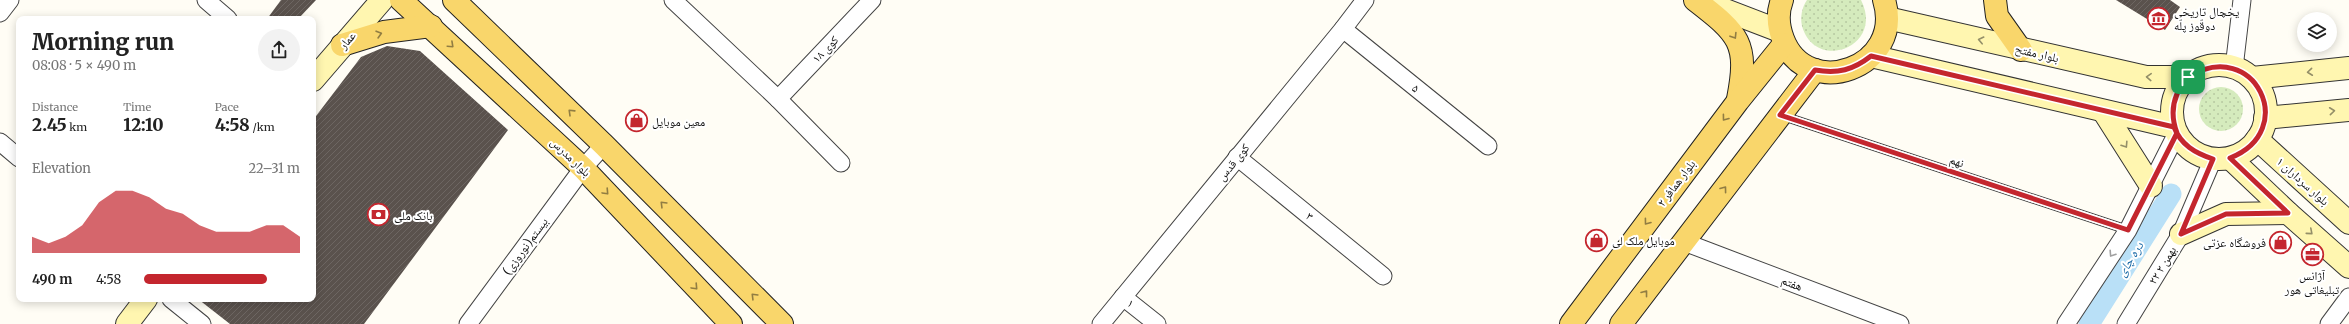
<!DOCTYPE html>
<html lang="en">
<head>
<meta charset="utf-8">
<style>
	body { margin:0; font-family:Merriweather,"Noto Naskh Arabic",serif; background:#f2f2f2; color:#222; height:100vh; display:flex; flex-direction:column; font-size:15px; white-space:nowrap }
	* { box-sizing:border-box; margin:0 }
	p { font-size:13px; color:#767676 }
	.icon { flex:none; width:22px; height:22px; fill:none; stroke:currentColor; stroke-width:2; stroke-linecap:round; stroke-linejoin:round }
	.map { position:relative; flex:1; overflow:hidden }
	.side { position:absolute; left:16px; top:16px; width:300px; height:286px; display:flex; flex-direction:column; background:#fff; border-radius:8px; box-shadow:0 2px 10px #0003 }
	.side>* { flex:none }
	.tools { position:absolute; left:2297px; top:12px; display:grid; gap:8px }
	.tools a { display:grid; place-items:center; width:40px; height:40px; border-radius:50%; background:#fff; box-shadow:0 2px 10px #0003; font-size:20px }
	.pin { position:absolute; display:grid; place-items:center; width:34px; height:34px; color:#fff; margin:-17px; border-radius:8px; box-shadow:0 2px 6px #0006 }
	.round { display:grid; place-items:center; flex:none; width:42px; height:42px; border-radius:21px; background:#f2f2f2 }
	.headline { display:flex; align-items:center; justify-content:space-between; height:68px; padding:0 16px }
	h1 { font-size:22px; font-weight:800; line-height:30px }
	.metrics { display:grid; grid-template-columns:repeat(3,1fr); gap:6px; height:68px; padding:4px 16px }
	.metrics div { display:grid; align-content:center }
	.metrics b { font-size:17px; font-weight:800 }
	.metrics small { font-size:11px; font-weight:400 }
	.metrics p { font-size:11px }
	.chart { height:112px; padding:8px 16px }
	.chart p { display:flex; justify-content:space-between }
	.chart svg { width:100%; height:72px; margin-top:4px; fill:#c4262e; opacity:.7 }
	ul { padding:0 16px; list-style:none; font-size:13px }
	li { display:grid; grid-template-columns:64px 48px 1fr; align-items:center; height:30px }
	li i { height:10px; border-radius:5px; background:#c4262e }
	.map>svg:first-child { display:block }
</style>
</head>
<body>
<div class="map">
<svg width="2349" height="324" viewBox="0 0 2349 324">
	<defs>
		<pattern id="green-dots" width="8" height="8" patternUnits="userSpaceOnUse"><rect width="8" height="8" fill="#d5ebbd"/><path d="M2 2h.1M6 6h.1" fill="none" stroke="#b6c8a1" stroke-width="1.8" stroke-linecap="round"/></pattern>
		<pattern id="building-hatch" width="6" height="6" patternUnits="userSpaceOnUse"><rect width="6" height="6" fill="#5a524d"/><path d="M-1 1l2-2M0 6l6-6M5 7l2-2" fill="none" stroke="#6d6662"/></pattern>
	</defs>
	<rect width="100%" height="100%" fill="#fffdf5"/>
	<g fill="url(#green-dots)">
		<path d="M1807 0H1861C1885 47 1815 73 1802 26 1800 17 1802 7 1807 0Z"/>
		<circle cx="2221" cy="109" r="22"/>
	</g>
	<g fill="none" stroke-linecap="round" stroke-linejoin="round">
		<polyline stroke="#b9e0f7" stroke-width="21" points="2089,324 2171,194"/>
	</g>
	<g fill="url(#building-hatch)">
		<polygon points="281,0 316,0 298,19 267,19"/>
		<polygon points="2116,0 2170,0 2180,7 2165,30"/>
		<polygon points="387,46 420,51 508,130 364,324 230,324 198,299 313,299 313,120 361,57"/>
	</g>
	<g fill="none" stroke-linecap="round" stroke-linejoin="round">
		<defs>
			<polyline id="lane" points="1783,116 2128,230"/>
			<g id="street">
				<polyline points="206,0 228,19"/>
				<polyline points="673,0 778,99 841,163"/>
				<polyline points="0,13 10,0"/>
				<polyline points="1343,29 1488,146"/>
				<polyline points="2234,68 2242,0"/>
				<polyline points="778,99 872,0"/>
				<polyline points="0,142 19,158"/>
				<polyline points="1237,157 1383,276"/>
				<polyline points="1684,242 1900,324"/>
				<polyline points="1123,297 1157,324"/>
				<polyline points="171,299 202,324"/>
				<polyline points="468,324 583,168 604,145"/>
				<polyline points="1101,324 1343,29 1365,0"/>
				<polyline points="2066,324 2128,230 2177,133"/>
				<polyline points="2126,324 2181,234 2213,159"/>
				<polyline points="2329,324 2349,297"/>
			</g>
			<g id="secondary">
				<polyline points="1699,0 1780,31"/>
				<polyline points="1887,18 2146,77 2188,77"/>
				<polyline points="1871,56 2174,127"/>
				<circle cx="2219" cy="112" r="47"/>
				<polyline points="2252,78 2349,68"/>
				<polyline points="313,80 382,0"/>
				<polyline points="2104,112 2151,186"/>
				<polyline points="2265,118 2349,110"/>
				<polyline points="2257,139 2349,223"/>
				<polyline points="2230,158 2288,213 2349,267"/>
				<polyline points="2181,234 2226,214 2288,213"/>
				<polyline points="127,324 146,299"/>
			</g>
			<g id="primary">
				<polyline points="401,0 583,168 731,324"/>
				<polyline points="454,0 604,145 782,324"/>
				<path d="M1695 0C1739 34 1749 43 1738 99"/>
				<path d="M1782 0C1777 13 1778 26 1783 39 1807 102 1905 68 1884 0"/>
				<polyline points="1995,0 1997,16 2021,50"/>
				<polyline points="342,45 384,32 431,26"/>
				<polyline points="1571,324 1738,101 1784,44"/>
				<polyline points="1621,324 1815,70"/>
			</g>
		</defs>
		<use href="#lane" stroke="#444" stroke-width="10"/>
		<use href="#street" stroke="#444" stroke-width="19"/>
		<use href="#secondary" stroke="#333" stroke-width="24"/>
		<use href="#primary" stroke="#222" stroke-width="24"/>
		<use href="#lane" stroke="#fff" stroke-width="8"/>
		<use href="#street" stroke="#fff" stroke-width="17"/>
		<use href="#secondary" stroke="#fff6b0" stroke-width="22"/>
		<use href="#primary" stroke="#f9d66b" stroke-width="22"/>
	</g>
	<defs><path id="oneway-chevron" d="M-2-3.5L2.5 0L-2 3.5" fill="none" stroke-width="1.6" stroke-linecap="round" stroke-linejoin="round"/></defs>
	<g stroke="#917d42">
		<use href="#oneway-chevron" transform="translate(379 34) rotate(-16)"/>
		<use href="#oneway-chevron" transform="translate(1734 36) rotate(58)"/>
		<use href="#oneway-chevron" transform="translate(451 45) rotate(43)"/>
		<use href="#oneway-chevron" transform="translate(571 112) rotate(-136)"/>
		<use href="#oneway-chevron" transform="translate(1725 118) rotate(127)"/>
		<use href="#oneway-chevron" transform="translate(1724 189) rotate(-53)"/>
		<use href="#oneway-chevron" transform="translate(606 192) rotate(47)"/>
		<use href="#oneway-chevron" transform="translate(663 204) rotate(-135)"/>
		<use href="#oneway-chevron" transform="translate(1647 222) rotate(127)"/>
		<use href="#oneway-chevron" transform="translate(695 287) rotate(47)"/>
		<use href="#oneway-chevron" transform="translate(1645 293) rotate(-52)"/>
		<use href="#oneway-chevron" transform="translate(754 296) rotate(-135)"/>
	</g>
	<g stroke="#948f68">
		<use href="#oneway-chevron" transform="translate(1981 40) rotate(-167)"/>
		<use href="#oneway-chevron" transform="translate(2310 72) rotate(174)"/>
		<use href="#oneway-chevron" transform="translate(2149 77) rotate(-177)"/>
		<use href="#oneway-chevron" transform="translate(2332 111) rotate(-6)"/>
		<use href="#oneway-chevron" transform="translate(2125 145) rotate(57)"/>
		<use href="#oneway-chevron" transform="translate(2310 232) rotate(41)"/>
	</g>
	<use stroke="#a0a0a0" href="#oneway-chevron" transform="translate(2112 254) rotate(123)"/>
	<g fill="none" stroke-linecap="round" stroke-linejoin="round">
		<defs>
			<path id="route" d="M2188 77C2173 94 2169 112 2177 133L2128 230 1780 115 1815 70C1838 74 1853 70 1871 56L2174 127C2181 145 2195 153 2213 159L2181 234 2226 214 2288 213 2230 158C2300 131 2255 36 2188 77"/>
		</defs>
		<use href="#route" stroke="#fff" stroke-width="8"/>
		<use href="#route" stroke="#c4262e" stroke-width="5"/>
	</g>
	<defs>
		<symbol id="museum-ring" viewBox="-11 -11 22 22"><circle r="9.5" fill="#fff" stroke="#c4262e" stroke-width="1.5"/><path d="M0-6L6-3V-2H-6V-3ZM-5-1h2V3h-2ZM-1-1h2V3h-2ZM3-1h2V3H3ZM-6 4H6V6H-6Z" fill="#c4262e"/></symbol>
		<symbol id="shop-ring" viewBox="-11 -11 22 22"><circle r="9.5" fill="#fff" stroke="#c4262e" stroke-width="1.5"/><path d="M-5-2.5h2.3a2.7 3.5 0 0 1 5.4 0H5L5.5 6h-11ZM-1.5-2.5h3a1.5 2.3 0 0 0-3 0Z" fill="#c4262e"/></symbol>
		<symbol id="bank-ring" viewBox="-11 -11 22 22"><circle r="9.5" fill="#fff" stroke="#c4262e" stroke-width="1.5"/><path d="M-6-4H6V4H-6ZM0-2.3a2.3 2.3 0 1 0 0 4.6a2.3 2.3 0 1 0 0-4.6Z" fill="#c4262e"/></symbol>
		<symbol id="office-ring" viewBox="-11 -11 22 22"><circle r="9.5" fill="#fff" stroke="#c4262e" stroke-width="1.5"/><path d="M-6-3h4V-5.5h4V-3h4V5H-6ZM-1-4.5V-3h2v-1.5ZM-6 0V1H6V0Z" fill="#c4262e"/></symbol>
	</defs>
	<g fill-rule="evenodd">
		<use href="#museum-ring" x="2146" y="6" width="25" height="25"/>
		<use href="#shop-ring" x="624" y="108" width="25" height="25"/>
		<use href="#bank-ring" x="366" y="202" width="25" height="25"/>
		<use href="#shop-ring" x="1584" y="228" width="25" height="25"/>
		<use href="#shop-ring" x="2268" y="230" width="25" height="25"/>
		<use href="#office-ring" x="2300" y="242" width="25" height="25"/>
	</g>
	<g text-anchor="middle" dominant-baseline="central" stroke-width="4" stroke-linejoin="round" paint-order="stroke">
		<g font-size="12" fill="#111" stroke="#fff" text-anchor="start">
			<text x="2174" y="11">یخچال تاریخی<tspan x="2174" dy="14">دوقّوز پلّه</tspan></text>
			<text x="652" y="121">معین موبایل</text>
			<text x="394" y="215">بانک ملی</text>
			<text x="1612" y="240">موبایل ملک لی</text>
			<text x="2266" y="242" text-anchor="end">فروشگاه عزتی</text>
			<text x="2312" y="275" text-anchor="middle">آژانس<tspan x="2312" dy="14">تبلیغاتی هور</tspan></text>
		</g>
		<g font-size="12" fill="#111" stroke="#fff">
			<text transform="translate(347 40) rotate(-49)">عمار</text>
			<text transform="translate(825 49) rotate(-46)">کوی ۱۸</text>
			<text transform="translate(2037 53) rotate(13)">بلوار مفتح</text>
			<text transform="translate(1416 88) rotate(39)">۵</text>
			<text transform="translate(571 157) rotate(44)">بلوار مدرس</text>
			<text transform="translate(1957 161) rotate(18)">نهم</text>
			<text transform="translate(1233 162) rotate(-51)">کوی قدس</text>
			<text transform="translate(2303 181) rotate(42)">بلوار سرداران ۱</text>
			<text transform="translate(1676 183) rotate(-53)">بلوار همافر ۲</text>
			<text transform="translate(1310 216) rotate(39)">۳</text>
			<text transform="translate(525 246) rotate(-54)">بیستم(نوروزی)</text>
			<text transform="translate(2162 265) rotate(-59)">۲۲ بهمن ۲</text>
			<text transform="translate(1792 283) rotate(21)">هفتم</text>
			<text transform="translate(1131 303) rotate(39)">۱</text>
		</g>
		<g font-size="13" font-style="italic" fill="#1768a6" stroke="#fff">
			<text transform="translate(2130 259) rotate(-58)">دره چای</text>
		</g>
	</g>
</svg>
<div class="tools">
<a><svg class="icon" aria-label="layers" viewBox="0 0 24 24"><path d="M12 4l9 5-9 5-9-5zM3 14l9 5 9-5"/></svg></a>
</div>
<div class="pin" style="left:2188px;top:77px;background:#1e9e55"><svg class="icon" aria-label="arrive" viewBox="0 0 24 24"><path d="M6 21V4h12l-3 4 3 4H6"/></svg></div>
<section class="side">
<div class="headline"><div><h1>Morning run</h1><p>08:08 · 5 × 490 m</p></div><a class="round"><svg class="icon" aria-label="share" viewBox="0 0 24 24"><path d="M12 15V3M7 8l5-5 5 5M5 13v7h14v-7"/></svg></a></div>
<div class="metrics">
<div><p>Distance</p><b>2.45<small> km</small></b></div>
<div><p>Time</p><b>12:10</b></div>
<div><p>Pace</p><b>4:58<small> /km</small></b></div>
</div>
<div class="chart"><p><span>Elevation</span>22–31 m</p>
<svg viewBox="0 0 160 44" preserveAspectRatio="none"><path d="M0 44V34L10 38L20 34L30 27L40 13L50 6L60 6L70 10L80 17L90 20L100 27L110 31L120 31L130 31L140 27L150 27L160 34V44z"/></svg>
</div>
<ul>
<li><b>490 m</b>4:58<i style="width:79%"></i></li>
</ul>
</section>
</div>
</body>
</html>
